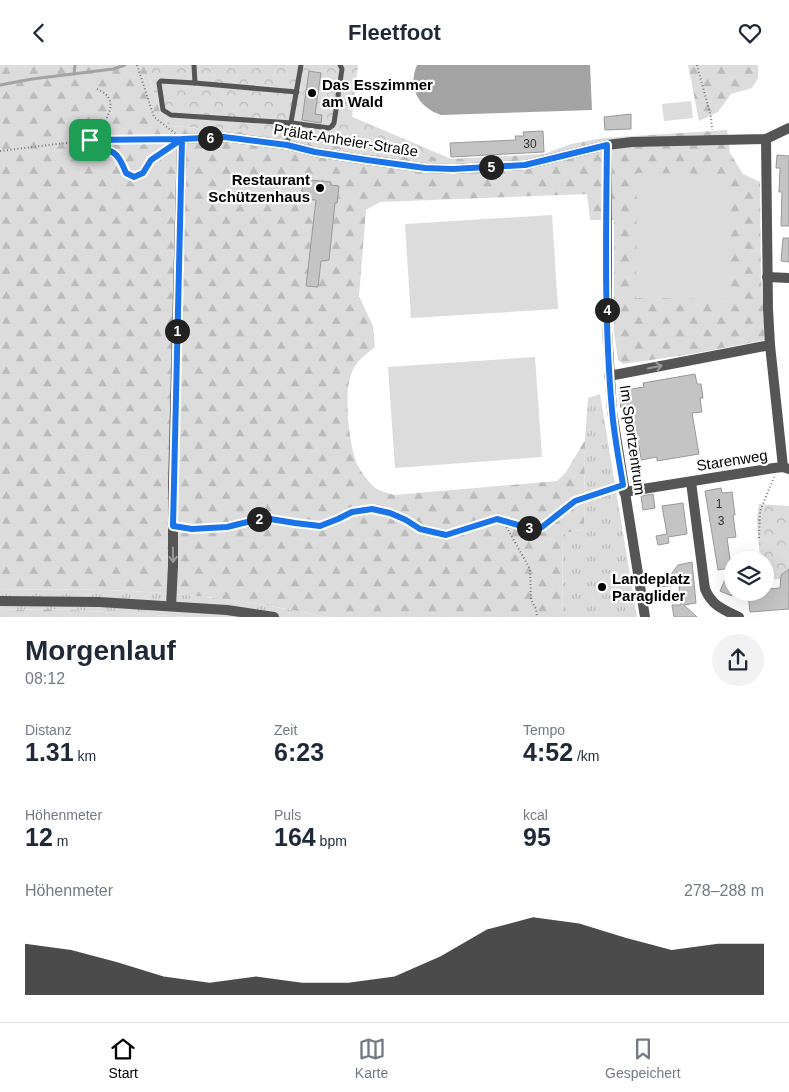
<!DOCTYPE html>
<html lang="de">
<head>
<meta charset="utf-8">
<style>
	body { margin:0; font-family:Helvetica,sans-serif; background:#f2f2f3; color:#1f2937; height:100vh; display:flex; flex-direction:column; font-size:19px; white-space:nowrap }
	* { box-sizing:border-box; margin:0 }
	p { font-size:16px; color:#747a83 }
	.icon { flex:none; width:28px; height:28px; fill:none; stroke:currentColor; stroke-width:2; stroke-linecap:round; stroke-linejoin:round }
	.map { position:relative; height:552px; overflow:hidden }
	.side { display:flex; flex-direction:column; background:#fff; flex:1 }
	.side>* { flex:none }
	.tools { position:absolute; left:724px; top:486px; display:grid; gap:10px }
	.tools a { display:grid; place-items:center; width:50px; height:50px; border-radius:50%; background:#fff; box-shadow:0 5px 20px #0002; font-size:25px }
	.pin { position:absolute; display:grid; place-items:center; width:42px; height:42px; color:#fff; margin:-21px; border-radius:10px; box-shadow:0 2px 8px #0006 }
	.km { position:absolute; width:25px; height:25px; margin:-12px; border-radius:50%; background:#222; color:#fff; font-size:14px; line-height:25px; text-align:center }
	.round { display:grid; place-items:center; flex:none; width:52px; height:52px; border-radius:26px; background:#f2f2f3 }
	.overview { display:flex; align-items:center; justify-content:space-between; height:85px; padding:0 25px }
	h1 { font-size:28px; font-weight:600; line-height:38px }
	.metrics { display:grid; grid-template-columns:repeat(3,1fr); gap:8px; height:85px; padding:5px 25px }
	.metrics div { display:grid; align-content:center }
	.metrics b { font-size:25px; font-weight:600 }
	.metrics small { font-size:14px; font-weight:400 }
	.metrics p { font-size:14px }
	.chart { height:140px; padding:10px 25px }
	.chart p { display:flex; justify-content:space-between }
	.chart svg { width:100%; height:90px; margin-top:5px; fill:#000; opacity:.7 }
	header { display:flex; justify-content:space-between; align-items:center; height:65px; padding:0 25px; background:#fff; font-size:22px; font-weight:600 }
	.dock { display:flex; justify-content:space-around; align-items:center; height:70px; border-top:1px solid #e0e1e3; background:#fff; font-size:14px; color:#747a83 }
	.dock a { display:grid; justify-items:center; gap:2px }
	.dock .current { color:#000 }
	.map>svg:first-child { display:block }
</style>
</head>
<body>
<header><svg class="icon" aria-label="back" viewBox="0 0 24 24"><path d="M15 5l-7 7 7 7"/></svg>Fleetfoot<svg class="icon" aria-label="heart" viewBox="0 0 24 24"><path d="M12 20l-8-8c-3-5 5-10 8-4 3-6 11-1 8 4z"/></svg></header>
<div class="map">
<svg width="789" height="552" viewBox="0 0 789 552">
	<defs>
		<pattern id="grass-tufts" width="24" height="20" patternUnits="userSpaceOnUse" patternTransform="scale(1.25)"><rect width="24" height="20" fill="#dcdcdc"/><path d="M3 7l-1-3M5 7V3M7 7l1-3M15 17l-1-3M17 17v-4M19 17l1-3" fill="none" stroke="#bbb"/></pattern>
		<pattern id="forest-firs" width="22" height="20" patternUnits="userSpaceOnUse" patternTransform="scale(1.25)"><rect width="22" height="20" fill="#dcdcdc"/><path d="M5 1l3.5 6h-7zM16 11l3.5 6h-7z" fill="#bbb"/></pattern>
		<pattern id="park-crowns" width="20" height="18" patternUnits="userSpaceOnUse" patternTransform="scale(1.25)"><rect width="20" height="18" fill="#dcdcdc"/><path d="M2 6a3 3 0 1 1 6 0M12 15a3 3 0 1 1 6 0" fill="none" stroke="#bbb"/></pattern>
	</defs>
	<rect width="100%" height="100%" fill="#fff"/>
	<g fill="url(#grass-tufts)">
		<polygon points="600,329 637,552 563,552 562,469 584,464 585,375 588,333"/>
		<path d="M0 525C108 522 219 527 325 552H188L53 544 0 545Z"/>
	</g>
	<g fill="url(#forest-firs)">
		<path d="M0 0H145L160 46 172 61 226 65 349 81 352 52 451 94 544 89 571 79 603 73 727 65 730 88 743 109 760 117 761 212 765 275 692 289 623 299 618 295 614 268V155H590L587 129 380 137 366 145 359 231 373 261 375 282C365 290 357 295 352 307 343 326 349 380 357 399 361 407 367 415 373 421 378 426 388 428 394 430L557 416 566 407 585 375 584 464 562 469 563 552H325C219 527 108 522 0 525Z"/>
		<polygon points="688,0 758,0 758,13 752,23 731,29 718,47 699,56"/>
		<polygon points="53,544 188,552 0,552 0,545"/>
	</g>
	<g fill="url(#park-crowns)">
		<polygon points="145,0 358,0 352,52 451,94 318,78 226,65 172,61 160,46"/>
		<polygon points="759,439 789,441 789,513 765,515 765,495 760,495 757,455"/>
	</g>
	<g fill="#dcdcdc">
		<polygon points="691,36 693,53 664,56 662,39"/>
		<polygon points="637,108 726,109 725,234 636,233"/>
		<polygon points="552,150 558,244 411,253 405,159"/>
		<polygon points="535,292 542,392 395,403 388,302"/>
	</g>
	<path fill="#a3a3a3" d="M417 0H590L592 45 441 50C419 43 407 23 417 0Z"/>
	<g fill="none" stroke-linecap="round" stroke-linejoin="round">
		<g stroke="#a3a3a3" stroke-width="3">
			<polyline points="74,9 75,0"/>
			<polyline points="0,20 32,14 113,4 125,0"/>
		</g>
	</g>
	<g fill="#c4c4c4" stroke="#999">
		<polygon points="309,6 321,8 315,49 322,50 321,58 302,55"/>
		<polygon points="631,49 631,64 605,65 604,52"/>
		<polygon points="543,66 544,87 451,92 450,78 516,75 515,71 524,71 523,67"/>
		<polygon points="777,90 789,91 789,161 781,161 782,127 779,127 780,103 776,103"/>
		<polygon points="310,115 331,117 331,120 339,121 337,138 335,138 329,195 321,196 318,222 306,221 316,135 301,134 303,117 309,117"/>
		<polygon points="783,173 789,173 789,197 781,196"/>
		<polygon points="695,309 697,319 701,319 703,333 700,333 702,347 692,348 699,389 657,396 657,392 641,395 639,381 635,381 628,342 621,343 619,326 644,322 643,318"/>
		<polygon points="721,423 722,428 732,427 735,450 733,450 736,472 727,473 731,501 732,497 732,531 720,526 730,503 718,505 705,426"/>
		<polygon points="653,429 655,443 643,445 641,431"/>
		<polygon points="683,438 687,469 668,472 669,478 658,480 656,471 667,469 662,441"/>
		<polygon points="692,497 696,538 684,540 697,552 674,552 672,540 681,540 679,520 659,522 658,514 672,512 672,508 678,500"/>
		<polygon points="789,504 789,544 750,547 748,529 768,528 767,524 780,523 781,510"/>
	</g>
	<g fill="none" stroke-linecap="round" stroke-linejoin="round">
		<g stroke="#777" stroke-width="2" stroke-dasharray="1 2.5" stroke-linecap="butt">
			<polyline points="137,0 154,52 176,69"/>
			<polyline points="697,0 711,52 712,65"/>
			<path d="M97 24C125 36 103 60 90 75L92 82C114 85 118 87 125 108L133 111 143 108 151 95 171 81"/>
			<polyline points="0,86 90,75 172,74"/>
			<polyline points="503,456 530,504 531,535 536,544 537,552"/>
			<polyline points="183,462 193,464 227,462 264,453 295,459 319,461 338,454 352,447 372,444 390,448 406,455 420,464 446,470 497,454 536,465 542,462 575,436 614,423"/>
			<polyline points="759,473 760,446 774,412"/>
		</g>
		<g stroke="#555" stroke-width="5">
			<polyline points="194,0 195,18 297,27"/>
			<polyline points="195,18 161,16 159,18 163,45 171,50 292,58 329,63 332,61 334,58 342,4 340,0"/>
			<polyline points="287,80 301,0"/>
		</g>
		<g stroke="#555" stroke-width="10">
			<polyline points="766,74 768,244 770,280 783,402"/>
			<polyline points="607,80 607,264 612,346 645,552"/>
			<polyline points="767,212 789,213"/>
			<polyline points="609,311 770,280"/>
			<path d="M691 417 705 524C712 541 724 545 739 552"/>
			<polyline points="624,427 774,403 783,402 789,404"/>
			<polyline points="171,541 173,501 173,421 182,74 224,72 287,80 315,87 367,95 425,103 453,104 525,100 607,80 632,77 766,74 789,63"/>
		</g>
		<polyline stroke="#555" stroke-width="10" points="0,536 99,537 227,545 274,552"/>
	</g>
	<defs><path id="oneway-shaft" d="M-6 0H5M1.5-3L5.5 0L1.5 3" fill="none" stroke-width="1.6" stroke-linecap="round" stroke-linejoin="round" transform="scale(1.25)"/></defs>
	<g stroke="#999">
		<use href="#oneway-shaft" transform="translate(655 302) rotate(-11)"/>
		<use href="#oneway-shaft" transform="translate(173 490) rotate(89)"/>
	</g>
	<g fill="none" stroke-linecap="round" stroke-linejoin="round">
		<defs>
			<path id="route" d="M90 75 182 74 173 461 192 464 227 462 264 453 295 458 320 461 338 454 352 447 372 444 390 448 406 455 420 464 446 470 497 454 536 465 542 462 575 436 623 420C619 395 614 370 612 345 604 257 606 168 607 80L525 100 453 104 425 103 367 95 315 87 287 80 224 72 182 74 151 95 143 108 134 112 126 108C118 87 114 85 92 82L90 75"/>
		</defs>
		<use href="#route" stroke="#fff" stroke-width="10"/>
		<use href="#route" stroke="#1a73e8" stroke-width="6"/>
	</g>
	<g fill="#000" stroke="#fff" stroke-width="2">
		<circle cx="312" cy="28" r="5"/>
		<circle cx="320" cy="123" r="5"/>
		<circle cx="602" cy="522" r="5"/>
	</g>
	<g text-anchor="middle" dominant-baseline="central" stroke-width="4.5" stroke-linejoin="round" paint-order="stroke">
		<g font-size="12" fill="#313131">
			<text x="530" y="79">30</text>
			<text x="719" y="439">1</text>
			<text x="721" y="456">3</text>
		</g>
		<g font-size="15" font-weight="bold" fill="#000" stroke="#fff" text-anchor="start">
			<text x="322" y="19">Das Esszimmer<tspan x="322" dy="17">am Wald</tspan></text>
			<text x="310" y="114" text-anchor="end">Restaurant<tspan x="310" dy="17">Schützenhaus</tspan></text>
			<text x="612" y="513">Landeplatz<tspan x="612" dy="17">Paraglider</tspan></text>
		</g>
		<g font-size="15" fill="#000" stroke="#fff">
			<text transform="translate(346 75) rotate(9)">Prälat-Anheier-Straße</text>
			<text transform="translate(633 375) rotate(82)">Im Sportzentrum</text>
			<text transform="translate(732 395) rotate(-9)">Starenweg</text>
		</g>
	</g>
</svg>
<div class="tools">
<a><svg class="icon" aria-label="layers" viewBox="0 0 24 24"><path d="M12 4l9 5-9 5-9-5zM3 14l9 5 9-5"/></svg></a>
</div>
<div class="pin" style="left:90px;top:75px;background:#1e9e55"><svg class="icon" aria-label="arrive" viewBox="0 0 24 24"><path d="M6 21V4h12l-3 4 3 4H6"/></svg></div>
<b class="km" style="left:177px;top:266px">1</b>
<b class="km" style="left:259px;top:454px">2</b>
<b class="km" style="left:529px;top:463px">3</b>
<b class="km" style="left:607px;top:245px">4</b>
<b class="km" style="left:491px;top:102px">5</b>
<b class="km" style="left:210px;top:73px">6</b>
</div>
<section class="side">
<div class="overview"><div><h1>Morgenlauf</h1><p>08:12</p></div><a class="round"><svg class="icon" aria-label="share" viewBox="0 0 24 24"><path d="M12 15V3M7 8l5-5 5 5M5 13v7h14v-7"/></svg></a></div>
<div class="metrics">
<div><p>Distanz</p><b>1.31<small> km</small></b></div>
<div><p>Zeit</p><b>6:23</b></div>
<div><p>Tempo</p><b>4:52<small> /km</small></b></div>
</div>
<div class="metrics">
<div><p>Höhenmeter</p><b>12<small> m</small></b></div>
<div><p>Puls</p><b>164<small> bpm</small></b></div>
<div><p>kcal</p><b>95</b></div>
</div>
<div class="chart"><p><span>Höhenmeter</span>278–288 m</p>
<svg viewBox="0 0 160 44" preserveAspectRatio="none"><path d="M0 44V19L10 22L20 28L30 35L40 38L50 35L60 38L70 38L80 35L90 25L100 12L110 6L120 9L130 16L140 22L150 19L160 19V44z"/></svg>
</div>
</section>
<nav class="dock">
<a class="current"><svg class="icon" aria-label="home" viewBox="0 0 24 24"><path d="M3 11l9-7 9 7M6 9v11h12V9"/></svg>Start</a>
<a><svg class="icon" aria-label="map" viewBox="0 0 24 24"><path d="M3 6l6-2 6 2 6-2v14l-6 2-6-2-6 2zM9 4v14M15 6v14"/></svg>Karte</a>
<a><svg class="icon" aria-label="saved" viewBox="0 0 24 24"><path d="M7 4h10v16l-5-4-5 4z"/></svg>Gespeichert</a>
</nav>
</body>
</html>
